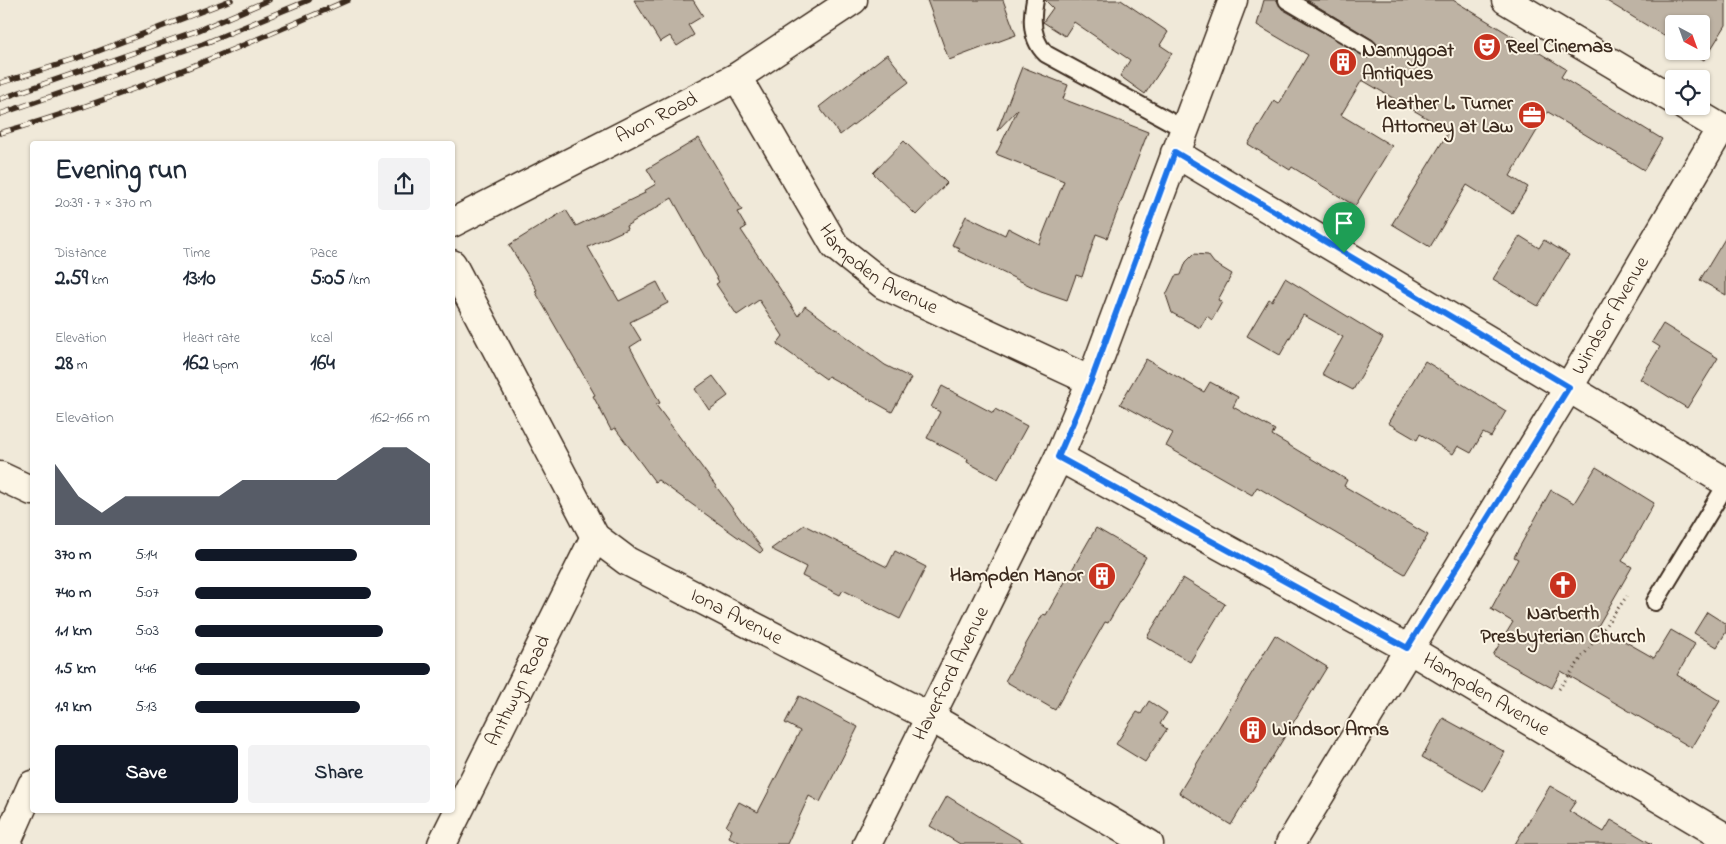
<!DOCTYPE html>
<html lang="en">
<head>
<meta charset="utf-8">
<style>
	body { margin:0; font-family:"Indie Flower",sans-serif; background:#f2f2f3; color:#1f2937; height:100vh; display:flex; flex-direction:column; font-size:19px; white-space:nowrap }
	* { box-sizing:border-box; margin:0 }
	p { font-size:16px; color:#747a83 }
	.icon { flex:none; width:28px; height:28px; fill:none; stroke:currentColor; stroke-width:2; stroke-linecap:round; stroke-linejoin:round }
	.map { position:relative; flex:1; overflow:hidden }
	.details { position:absolute; left:30px; top:141px; width:425px; height:672px; display:flex; flex-direction:column; background:#fff; border-radius:5px; box-shadow:0 1px 4px #0004 }
	.details>* { flex:none }
	.needle { width:32px; rotate:139deg }
	.buttons { position:absolute; left:1665px; top:15px; display:grid; gap:10px }
	.buttons a { display:grid; place-items:center; width:45px; height:45px; border-radius:5px; background:#fff; box-shadow:0 1px 4px #0004; font-size:25px }
	.pin { position:absolute; display:grid; place-items:center; width:42px; height:42px; color:#fff; margin:-51px -21px; border-radius:50% 50% 50% 0; rotate:-45deg; box-shadow:0 0 5px #0007 }
	.pin .icon { rotate:45deg }
	.round { display:grid; place-items:center; flex:none; width:52px; height:52px; border-radius:5px; background:#f2f2f3 }
	.headline { display:flex; align-items:center; justify-content:space-between; height:85px; padding:0 25px }
	h1 { font-size:28px; font-weight:800; line-height:38px }
	.figures { display:grid; grid-template-columns:repeat(3,1fr); gap:8px; height:85px; padding:5px 25px }
	.figures div { display:grid; align-content:center }
	.figures b { font-size:21px; font-weight:800 }
	.figures small { font-size:14px; font-weight:400 }
	.figures p { font-size:14px }
	.chart { height:140px; padding:10px 25px }
	.chart p { display:flex; justify-content:space-between }
	.chart svg { width:100%; height:90px; margin-top:5px; fill:#111827; opacity:.7 }
	.action { display:flex; gap:10px; margin-top:auto; padding:10px 25px }
	.action a { flex:1; height:58px; border-radius:5px; background:#111827; color:#fff; font-size:20px; font-weight:800; line-height:58px; text-align:center }
	.action a+a { background:#f2f2f3; color:#1f2937 }
	ul { padding:0 25px; list-style:none; font-size:16px }
	li { display:grid; grid-template-columns:80px 60px 1fr; align-items:center; height:38px }
	li i { height:12px; border-radius:6px; background:#111827 }
	.map>svg:first-child { display:block }
</style>
</head>
<body>
<div class="map">
<svg width="1726" height="844" viewBox="0 0 1726 844">
	<rect width="100%" height="100%" fill="#f0e9d9"/>
	<filter id="ink" filterUnits="userSpaceOnUse"><feTurbulence type="fractalNoise" baseFrequency=".02" numOctaves="2"/><feDisplacementMap in="SourceGraphic" scale="10" xChannelSelector="R" yChannelSelector="G"/><feConvolveMatrix kernelMatrix="1 2 1 2 8 2 1 2 1" color-interpolation-filters="sRGB"/></filter>
	<g filter="url(#ink)">
		<g fill="#beb3a4" stroke="#3b2a1e">
			<polygon points="634,0 693,0 703,16 688,25 694,35 677,46 670,36 660,42"/>
			<polygon points="927,0 1003,0 1016,35 949,60"/>
			<polygon points="1045,0 1121,0 1168,32 1160,45 1172,53 1145,94 1120,76 1130,60 1074,22 1065,36 1043,22 1053,8"/>
			<polygon points="1264,0 1277,0 1282,9 1368,58 1377,53 1377,44 1373,40 1307,0 1453,0 1566,69 1561,77 1662,139 1644,170 1548,112 1510,176 1528,187 1512,213 1467,185 1430,247 1392,224 1449,131 1362,80 1341,115 1392,146 1355,206 1292,167 1290,170 1248,144 1274,101 1279,104 1308,55 1257,25"/>
			<polygon points="1605,0 1726,0 1726,25 1704,60 1689,51 1701,51 1701,24 1674,24 1674,42"/>
			<polygon points="887,54 909,82 840,135 819,107"/>
			<polygon points="1022,67 1068,85 1063,99 1148,132 1107,238 1096,234 1082,277 1076,275 1067,300 1041,291 958,251 960,248 952,245 966,216 1005,235 1008,228 1039,244 1064,181 996,154 1018,109 997,131"/>
			<polygon points="699,138 742,210 737,212 746,227 741,230 798,316 805,306 885,365 911,378 892,412 828,376 826,379 777,344 783,336 759,300 737,315 716,284 719,282 672,198 626,226 627,229 588,247 619,301 657,282 668,303 630,322 641,340 630,347 660,403 656,405 763,550 760,553 658,480 655,482 615,428 611,430 593,396 595,395 535,291 537,290 509,245 566,210 576,226 645,193 644,191 656,184 647,169"/>
			<polygon points="904,141 947,183 916,215 873,173"/>
			<polygon points="1520,236 1539,248 1544,240 1569,255 1538,306 1493,279"/>
			<polygon points="1726,237 1726,295 1700,280"/>
			<polygon points="1194,254 1208,255 1214,263 1232,274 1218,300 1222,302 1212,320 1207,316 1200,328 1172,313 1166,295 1175,276 1181,275 1186,262"/>
			<polygon points="1285,278 1383,338 1353,390 1322,374 1343,337 1303,315 1280,355 1247,336 1269,299 1272,301"/>
			<polygon points="1663,324 1718,358 1687,408 1640,379 1660,347 1652,342"/>
			<polygon points="1146,359 1204,392 1210,382 1238,397 1233,407 1275,430 1272,435 1347,480 1344,486 1428,535 1405,574 1257,487 1252,495 1166,446 1173,433 1120,404"/>
			<polygon points="1425,361 1506,411 1491,437 1483,433 1471,453 1458,446 1453,454 1420,434 1417,440 1388,423"/>
			<polygon points="713,376 728,396 709,410 695,389"/>
			<polygon points="942,386 993,413 995,409 1027,426 998,479 967,462 968,459 927,438 940,412 931,407"/>
			<polygon points="1596,467 1654,503 1622,561 1632,567 1598,626 1654,658 1671,630 1695,644 1677,675 1720,701 1692,748 1561,671 1552,688 1493,655 1513,622 1491,609 1518,559 1514,557 1551,490 1574,503"/>
			<polygon points="804,525 887,567 895,551 926,567 900,619 843,590 840,595 802,576 806,567 771,549"/>
			<polygon points="1096,528 1146,557 1108,623 1105,622 1055,710 1005,681 1043,614 1046,615"/>
			<polygon points="1183,578 1225,604 1190,662 1147,637"/>
			<polygon points="1707,612 1726,624 1726,632 1717,647 1694,633"/>
			<polygon points="1275,635 1327,667 1231,825 1179,793"/>
			<polygon points="799,696 858,727 820,802 809,796 787,844 743,844 729,837 732,830 726,826 739,802 758,812 800,731 785,723"/>
			<polygon points="1149,701 1167,713 1160,724 1167,729 1145,762 1116,744 1137,712 1141,714"/>
			<polygon points="1443,718 1505,752 1483,791 1422,757"/>
			<polygon points="1550,786 1576,801 1569,811 1604,832 1611,820 1652,844 1515,844"/>
			<polygon points="947,796 982,818 1026,844 960,844 930,826"/>
		</g>
		<g fill="none" stroke-linecap="round" stroke-linejoin="round">
			<defs>
				<g id="lane">
					<path d="M1035 0C1031 19 1031 40 1046 54L1184 129"/>
					<polyline points="1287,0 1368,48"/>
					<polyline points="1655,602 1726,485"/>
				</g>
				<g id="street">
					<path id="s1" d="M737 77 835 246 884 285 1091 381"/>
					<polyline points="1175,153 1726,482"/>
					<path id="s2" d="M452 223 737 77 853 0"/>
					<path id="s3" d="M452 264 595 537 627 561 930 717 1149 844"/>
					<path id="s4" d="M1059 457 1407 648 1726 838"/>
					<polyline points="0,476 32,491"/>
					<polyline points="6,844 32,785"/>
					<path id="s5" d="M442 844 595 537"/>
					<path id="s6" d="M1290 844 1569 387 1721 128"/>
				</g>
				<g id="secondary">
					<polyline points="1506,0 1674,100"/>
					<polyline points="1684,106 1726,131"/>
					<path id="s7" d="M867 844 1059 457 1091 381 1233 0"/>
				</g>
			</defs>
			<use href="#lane" stroke="#3b2a1e" stroke-width="20"/>
			<use href="#street" stroke="#3b2a1e" stroke-width="31"/>
			<use href="#secondary" stroke="#3b2a1e" stroke-width="31"/>
			<polyline stroke="#3b2a1e" stroke-width="3" stroke-dasharray="1 4" stroke-linecap="butt" points="1559,689 1627,596"/>
			<use href="#lane" stroke="#fcf5e5" stroke-width="16"/>
			<use href="#street" stroke="#fcf5e5" stroke-width="28"/>
			<use href="#secondary" stroke="#fcf5e5" stroke-width="28"/>
			<defs>
				<g id="rail">
					<polyline points="0,83 80,58 231,0"/>
					<polyline points="0,99 199,30 269,0"/>
					<polyline points="0,114 203,44 309,0"/>
					<path d="M0 133C120 99 234 50 348 0"/>
				</g>
			</defs>
			<use href="#rail" stroke="#3b2a1e" stroke-width="5.5"/>
			<use href="#rail" stroke="#fcf5e5" stroke-width="4" stroke-dasharray="11" stroke-linecap="butt"/>
		</g>
	</g>
	<g fill="none" stroke-linecap="round" stroke-linejoin="round" filter="url(#ink)">
		<defs>
			<polygon id="route" points="1175,152 1569,387 1407,648 1058,457 1091,381"/>
		</defs>
		<use href="#route" stroke="#fff" stroke-width="10"/>
		<use href="#route" stroke="#1a73e8" stroke-width="6"/>
	</g>
	<defs>
		<symbol id="theatre-disc" viewBox="-11 -11 22 22"><circle r="9.5" fill="#c8321e" stroke="#fcf5e5"/><path d="M-5-5.5Q0-4 5-5.5V0Q5 5 0 6Q-5 5-5 0ZM-3.3-2.5H-1v1.5H-3.3ZM1-2.5H3.3v1.5H1ZM-2.8 1Q0 5.5 2.8 1Z" fill="#fff"/></symbol>
		<symbol id="building-disc" viewBox="-11 -11 22 22"><circle r="9.5" fill="#c8321e" stroke="#fcf5e5"/><path d="M-4-6H4V6H1V3H-1V6H-4ZM-2.5-4.3h1.7v1.8h-1.7ZM.8-4.3h1.7v1.8H.8ZM-2.5-1h1.7V.8h-1.7ZM.8-1h1.7V.8H.8Z" fill="#fff"/></symbol>
		<symbol id="office-disc" viewBox="-11 -11 22 22"><circle r="9.5" fill="#c8321e" stroke="#fcf5e5"/><path d="M-6-3h4V-5.5h4V-3h4V5H-6ZM-1-4.5V-3h2v-1.5ZM-6 0V1H6V0Z" fill="#fff"/></symbol>
		<symbol id="church-disc" viewBox="-11 -11 22 22"><circle r="9.5" fill="#c8321e" stroke="#fcf5e5"/><path d="M-1.2-6h2.4v3.5h3.3v2.4h-3.3V6h-2.4V-.1h-3.3v-2.4h3.3Z" fill="#fff"/></symbol>
	</defs>
	<g fill-rule="evenodd">
		<use href="#theatre-disc" x="1471" y="31" width="32" height="32"/>
		<use href="#building-disc" x="1327" y="46" width="32" height="32"/>
		<use href="#office-disc" x="1516" y="99" width="32" height="32"/>
		<use href="#building-disc" x="1086" y="560" width="32" height="32"/>
		<use href="#church-disc" x="1547" y="569" width="32" height="32"/>
		<use href="#building-disc" x="1237" y="714" width="32" height="32"/>
	</g>
	<g text-anchor="middle" dominant-baseline="central" stroke-width="4" stroke-linejoin="round" paint-order="stroke">
		<g font-size="20" font-weight="bold" fill="#3b2a1e" stroke="#fcf5e5" text-anchor="start">
			<text x="1506" y="47">Reel Cinemas</text>
			<text x="1362" y="51">Nannygoat<tspan x="1362" dy="23">Antiques</tspan></text>
			<text x="1513" y="104" text-anchor="end">Heather L. Turner<tspan x="1513" dy="23">Attorney at Law</tspan></text>
			<text x="1083" y="576" text-anchor="end">Hampden Manor</text>
			<text x="1563" y="614" text-anchor="middle">Narberth<tspan x="1563" dy="23">Presbyterian Church</tspan></text>
			<text x="1272" y="730">Windsor Arms</text>
		</g>
		<g font-size="20" fill="#3b2a1e" stroke="#fcf5e5">
			<text stroke="none"><textPath href="#s2" startOffset="230">Avon Road</textPath></text>
			<text stroke="none"><textPath href="#s1" startOffset="244">Hampden Avenue</textPath></text>
			<text stroke="none"><textPath href="#s6" startOffset="618">Windsor Avenue</textPath></text>
			<text stroke="none"><textPath href="#s3" startOffset="471">Iona Avenue</textPath></text>
			<text stroke="none"><textPath href="#s7" startOffset="190">Haverford Avenue</textPath></text>
			<text stroke="none"><textPath href="#s5" startOffset="171">Anthwyn Road</textPath></text>
			<text stroke="none"><textPath href="#s4" startOffset="489">Hampden Avenue</textPath></text>
		</g>
	</g>
</svg>
<div class="buttons">
<a><svg class="needle" viewBox="-14 -14 28 28"><path d="M0-13l5 13h-10z" fill="#e53935"/><path d="M0 13l5-13h-10z" fill="#747a83"/></svg></a>
<a><svg class="icon" aria-label="locate" viewBox="0 0 24 24"><circle cx="12" cy="12" r="6"/><path d="M12 2v4M12 18v4M2 12h4M18 12h4"/></svg></a>
</div>
<div class="pin" style="left:1344px;top:253px;background:#1e9e55"><svg class="icon" aria-label="arrive" viewBox="0 0 24 24"><path d="M6 21V4h12l-3 4 3 4H6"/></svg></div>
<section class="details">
<div class="headline"><div><h1>Evening run</h1><p>20:39 · 7 × 370 m</p></div><a class="round"><svg class="icon" aria-label="share" viewBox="0 0 24 24"><path d="M12 15V3M7 8l5-5 5 5M5 13v7h14v-7"/></svg></a></div>
<div class="figures">
<div><p>Distance</p><b>2.59<small> km</small></b></div>
<div><p>Time</p><b>13:10</b></div>
<div><p>Pace</p><b>5:05<small> /km</small></b></div>
</div>
<div class="figures">
<div><p>Elevation</p><b>28<small> m</small></b></div>
<div><p>Heart rate</p><b>162<small> bpm</small></b></div>
<div><p>kcal</p><b>164</b></div>
</div>
<div class="chart"><p><span>Elevation</span>162–166 m</p>
<svg viewBox="0 0 160 44" preserveAspectRatio="none"><path d="M0 44V14L10 30L20 38L30 30L40 30L50 30L60 30L70 30L80 22L90 22L100 22L110 22L120 22L130 14L140 6L150 6L160 14V44z"/></svg>
</div>
<ul>
<li><b>370 m</b>5:14<i style="width:69%"></i></li>
<li><b>740 m</b>5:07<i style="width:75%"></i></li>
<li><b>1.1 km</b>5:03<i style="width:80%"></i></li>
<li><b>1.5 km</b>4:46<i style="width:100%"></i></li>
<li><b>1.9 km</b>5:13<i style="width:70%"></i></li>
</ul>
<div class="action"><a>Save</a><a>Share</a></div>
</section>
</div>
</body>
</html>
